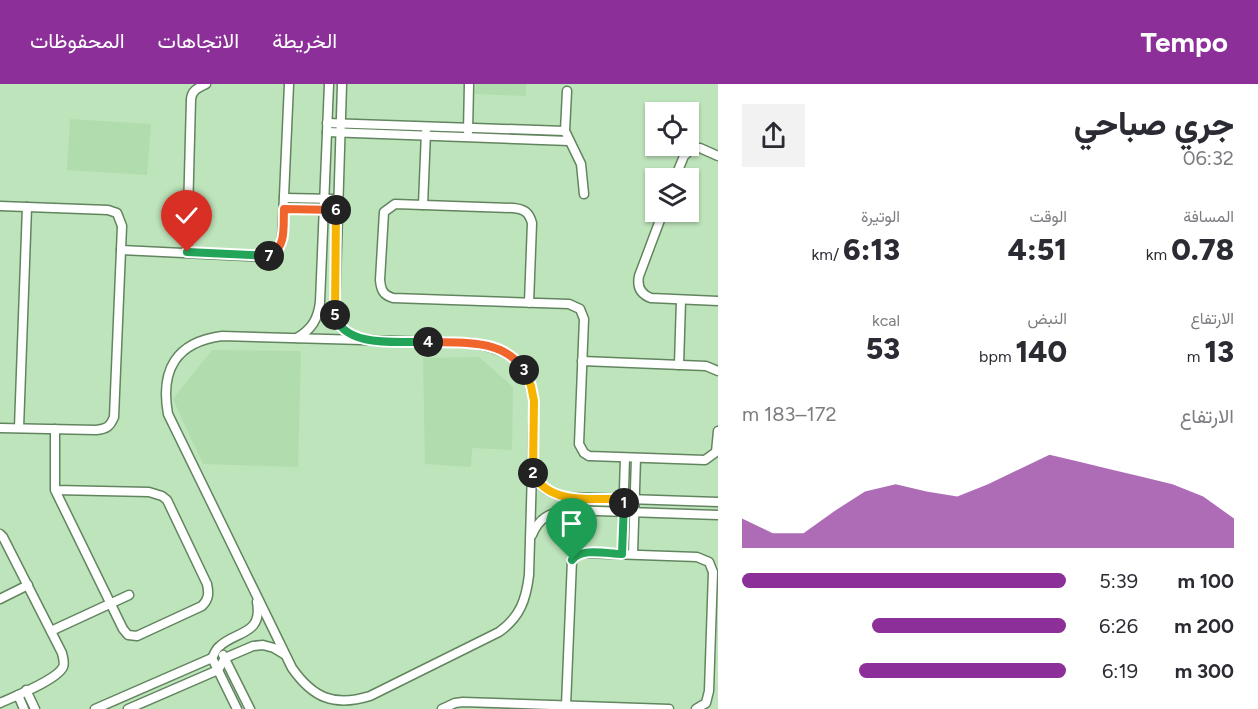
<!DOCTYPE html>
<html lang="ar">
<head>
<meta charset="utf-8">
<style>
	body { margin:0; font-family:Figtree,Vazirmatn,sans-serif; background:#f2f2f3; color:#2b2b33; direction:rtl; height:100vh; display:flex; flex-direction:column; font-size:22px; white-space:nowrap }
	* { box-sizing:border-box; margin:0 }
	p { font-size:20px; color:#7c7c81 }
	.icon { flex:none; width:33px; height:33px; fill:none; stroke:currentColor; stroke-width:2; stroke-linecap:round; stroke-linejoin:round }
	.map { position:relative; flex:1; overflow:hidden; direction:ltr }
	.drawer { display:flex; flex-direction:column; background:#fff; width:540px }
	.drawer>* { flex:none }
	.controls { position:absolute; left:645px; top:18px; display:grid; gap:12px }
	.controls a { display:grid; place-items:center; width:54px; height:54px; border-radius:0px; background:#fff; box-shadow:0 2px 4px #0004; font-size:30px }
	.pin { position:absolute; display:grid; place-items:center; width:51px; height:51px; color:#fff; margin:-62px -26px; border-radius:50% 50% 50% 0; rotate:-45deg; box-shadow:0 0 6px #0007 }
	.pin .icon { rotate:45deg }
	.km { position:absolute; width:30px; height:30px; margin:-15px; border-radius:50%; background:#222; color:#fff; font-size:16px; line-height:30px; text-align:center }
	.round { display:grid; place-items:center; flex:none; width:63px; height:63px; border-radius:0px; background:#f2f2f3 }
	.head { display:flex; align-items:center; justify-content:space-between; height:102px; padding:0 24px }
	h1 { font-size:33px; font-weight:800; line-height:45px }
	.stats { display:grid; grid-template-columns:repeat(3,1fr); gap:9px; height:102px; padding:6px 24px }
	.stats div { display:grid; align-content:center }
	.stats b { font-size:30px; font-weight:800 }
	.stats small { font-size:16px; font-weight:400 }
	.stats p { font-size:16px }
	.chart { height:168px; padding:12px 24px }
	.chart p { display:flex; justify-content:space-between }
	.chart svg { width:100%; height:108px; margin-top:6px; fill:#8c2f99; opacity:.7 }
	ul { padding:0 24px; list-style:none; font-size:20px }
	li { display:grid; grid-template-columns:96px 72px 1fr; align-items:center; height:45px }
	li i { height:15px; border-radius:8px; background:#8c2f99 }
	header { display:flex; align-items:center; gap:36px; box-sizing:border-box; height:84px; padding:0 30px; background:#8c2f99; color:#fff }
	header strong { font-size:28px }
	nav { display:flex; gap:33px; margin-inline-start:auto; font-size:21px }
	main { display:flex; flex:1; min-height:0 }
	.map>svg:first-child { display:block }
</style>
</head>
<body>
<header>
<strong>Tempo</strong>
<nav><a>الخريطة</a><a>الاتجاهات</a><a>المحفوظات</a></nav>
</header>
<main>
<section class="drawer">
<div class="head"><div><h1>جري صباحي</h1><p>06:32</p></div><a class="round"><svg class="icon" aria-label="share" viewBox="0 0 24 24"><path d="M12 15V3M7 8l5-5 5 5M5 13v7h14v-7"/></svg></a></div>
<div class="stats">
<div><p>المسافة</p><b>0.78<small> km</small></b></div>
<div><p>الوقت</p><b>4:51</b></div>
<div><p>الوتيرة</p><b>6:13<small> /km</small></b></div>
</div>
<div class="stats">
<div><p>الارتفاع</p><b>13<small> m</small></b></div>
<div><p>النبض</p><b>140<small> bpm</small></b></div>
<div><p>kcal</p><b>53</b></div>
</div>
<div class="chart"><p><span>الارتفاع</span>172–183 m</p>
<svg viewBox="0 0 160 44" preserveAspectRatio="none"><path d="M0 44V32L10 38L20 38L30 29L40 21L50 18L60 21L70 23L80 18L90 12L100 6L110 9L120 12L130 15L140 18L150 23L160 32V44z"/></svg>
</div>
<ul>
<li><b>100 m</b>5:39<i style="width:100%"></i></li>
<li><b>200 m</b>6:26<i style="width:60%"></i></li>
<li><b>300 m</b>6:19<i style="width:64%"></i></li>
</ul>
</section>
<div class="map">
<svg width="718" height="625" viewBox="0 0 718 625">
	<rect width="100%" height="100%" fill="#bee4bb"/>
	<g fill="#b1dcad">
		<polygon points="476,0 526,0 526,12 475,10"/>
		<polygon points="70,35 151,40 147,91 67,86"/>
		<polygon points="212,266 301,267 298,383 203,380 173,315"/>
		<polygon points="479,273 513,303 512,366 472,364 471,383 425,380 423,274"/>
	</g>
	<g fill="none" stroke-linecap="round" stroke-linejoin="round">
		<defs>
			<g id="minor">
				<path d="M342 0 335 228C337 242 346 250 360 254"/>
				<polyline points="567,7 565,47 581,80 584,110"/>
				<polyline points="327,39 565,47"/>
				<polyline points="327,48 569,57"/>
				<polyline points="468,48 469,0"/>
				<polyline points="675,94 684,72 693,64 700,64 718,72"/>
				<polyline points="284,114 337,115"/>
				<polyline points="423,121 426,48"/>
				<path d="M0 122 108 126 117 129 122 142 114 333C110 343 106 345 96 346L0 344"/>
				<polyline points="284,125 328,126"/>
				<path d="M663 128 639 192C637 202 640 210 651 214L718 217"/>
				<polyline points="121,166 266,173 276,167 282,157 289,0"/>
				<path d="M187 168 191 15C192 6 198 4 206 0"/>
				<path d="M529 219 532 139C529 128 524 125 513 124L395 120 384 128 380 196C381 206 383 211 393 214L569 220 580 225 584 235 579 360 584 369 589 372 705 376 716 368 718 347"/>
				<path d="M222 252 471 259C510 265 527 277 534 317L529 491C526 516 520 533 499 548L370 612C334 623 313 614 292 584L168 330C160 286 176 258 222 252Z"/>
				<path d="M297 254C312 245 318 235 320 218L329 0"/>
				<polyline points="582,277 706,282 718,287"/>
				<polyline points="679,281 681,216"/>
				<polyline points="19,344 27,123"/>
				<path d="M534 390C541 405 551 410 567 413L718 418"/>
				<path d="M55 406 149 408 162 412 167 416 207 500C209 509 209 515 202 522L137 552 128 551 123 545 55 406V345"/>
				<path d="M0 450 3 453 62 569C63 574 65 579 63 583 57 596 13 613 0 619"/>
				<path d="M532 451C539 434 549 429 567 426L718 431"/>
				<polyline points="622,470 625,374"/>
				<polyline points="633,470 636,374"/>
				<polyline points="0,515 28,501"/>
				<polyline points="51,547 129,511"/>
				<polyline points="223,571 250,625"/>
				<polyline points="212,574 237,625"/>
				<polyline points="26,606 35,625"/>
				<polyline points="18,611 24,625"/>
				<polyline points="566,622 572,476 576,471 583,469 697,473 709,478 713,488 709,607 706,619 696,625"/>
				<path d="M95 625 212 574C214 571 216 564 220 562 236 547 263 551 257 518"/>
				<polyline points="128,625 218,586 225,574 253,562 263,561 274,564 284,570"/>
				<polyline points="442,625 455,619 463,618 669,625"/>
			</g>
		</defs>
		<use href="#minor" stroke="#62855f" stroke-width="11"/>
		<use href="#minor" stroke="#fff" stroke-width="8"/>
	</g>
	<g fill="none" stroke-linecap="round" stroke-linejoin="round">
		<defs>
			<path id="split-1" d="M572 476C582 463 607 470 622 470L624 419"/>
			<path id="split-2" d="M533 389C549 422 593 414 624 415V419"/>
			<polyline id="split-3" points="524,286 531,302 534,317 533,389"/>
			<path id="split-4" d="M428 258C462 259 503 254 524 286"/>
			<path id="split-5" d="M335 231C344 265 401 257 428 258"/>
			<polyline id="split-6" points="335,231 336,126"/>
			<path id="split-7" d="M269 172C287 163 283 143 284 125L336 126"/>
			<polyline id="split-8" points="187,168 269,172"/>
		</defs>
		<use href="#split-1" stroke="#fff" stroke-width="12"/>
		<use href="#split-2" stroke="#fff" stroke-width="12"/>
		<use href="#split-3" stroke="#fff" stroke-width="12"/>
		<use href="#split-4" stroke="#fff" stroke-width="12"/>
		<use href="#split-5" stroke="#fff" stroke-width="12"/>
		<use href="#split-6" stroke="#fff" stroke-width="12"/>
		<use href="#split-7" stroke="#fff" stroke-width="12"/>
		<use href="#split-8" stroke="#fff" stroke-width="12"/>
		<use href="#split-1" stroke="#22a559" stroke-width="8"/>
		<use href="#split-2" stroke="#f5b400" stroke-width="8"/>
		<use href="#split-3" stroke="#f5b400" stroke-width="8"/>
		<use href="#split-4" stroke="#f0652b" stroke-width="8"/>
		<use href="#split-5" stroke="#22a559" stroke-width="8"/>
		<use href="#split-6" stroke="#f5b400" stroke-width="8"/>
		<use href="#split-7" stroke="#f0652b" stroke-width="8"/>
		<use href="#split-8" stroke="#22a559" stroke-width="8"/>
	</g>
</svg>
<div class="controls">
<a><svg class="icon" aria-label="locate" viewBox="0 0 24 24"><circle cx="12" cy="12" r="6"/><path d="M12 2v4M12 18v4M2 12h4M18 12h4"/></svg></a>
<a><svg class="icon" aria-label="layers" viewBox="0 0 24 24"><path d="M12 4l9 5-9 5-9-5zM3 14l9 5 9-5"/></svg></a>
</div>
<div class="pin" style="left:572px;top:476px;background:#1e9e55"><svg class="icon" aria-label="arrive" viewBox="0 0 24 24"><path d="M6 21V4h12l-3 4 3 4H6"/></svg></div>
<div class="pin" style="left:187px;top:168px;background:#d93025"><svg class="icon" aria-label="check" viewBox="0 0 24 24"><path d="M5 12l5 5 9-10"/></svg></div>
<b class="km" style="left:624px;top:419px">1</b>
<b class="km" style="left:533px;top:389px">2</b>
<b class="km" style="left:524px;top:286px">3</b>
<b class="km" style="left:428px;top:258px">4</b>
<b class="km" style="left:335px;top:231px">5</b>
<b class="km" style="left:336px;top:126px">6</b>
<b class="km" style="left:269px;top:172px">7</b>
</div>
</main>
</body>
</html>
